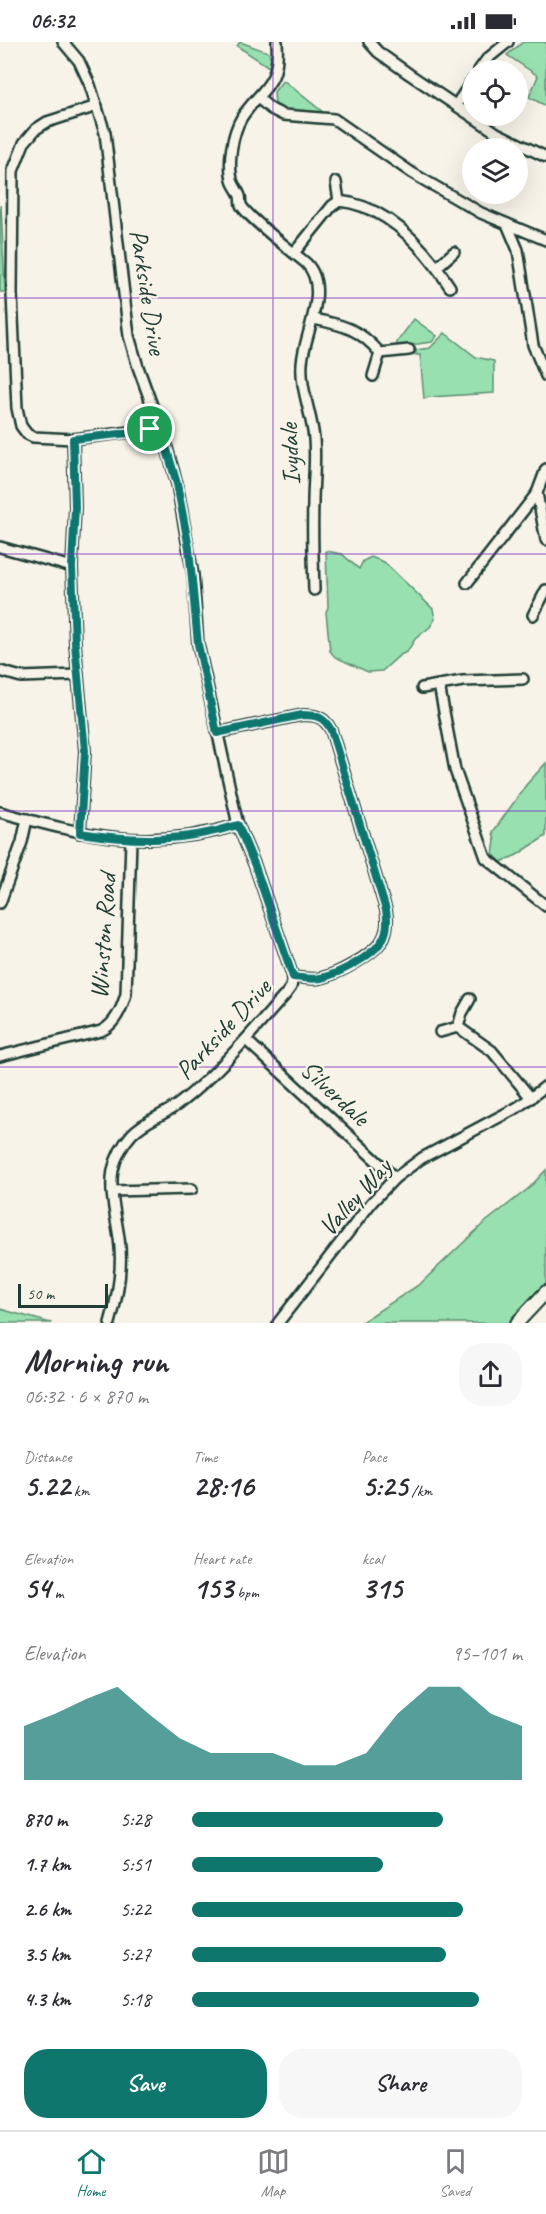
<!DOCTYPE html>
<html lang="en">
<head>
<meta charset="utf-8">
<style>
	body { margin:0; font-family:Caveat,sans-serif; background:#f7f7f7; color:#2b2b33; height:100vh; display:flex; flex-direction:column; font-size:22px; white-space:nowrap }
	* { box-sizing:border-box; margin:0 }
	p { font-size:20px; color:#7c7c81 }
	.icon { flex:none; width:33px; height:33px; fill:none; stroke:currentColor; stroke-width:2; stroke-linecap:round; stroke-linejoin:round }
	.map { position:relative; height:1281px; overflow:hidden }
	.panel { display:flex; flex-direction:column; background:#fff; flex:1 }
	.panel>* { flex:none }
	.buttons { position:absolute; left:462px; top:18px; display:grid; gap:12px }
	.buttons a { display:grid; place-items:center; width:66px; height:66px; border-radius:50%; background:#fff; box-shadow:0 6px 24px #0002; font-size:30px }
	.scale { position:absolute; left:18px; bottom:15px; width:90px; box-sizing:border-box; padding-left:6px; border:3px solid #1f3d34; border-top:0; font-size:16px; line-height:21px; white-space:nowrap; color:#1f3d34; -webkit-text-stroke:4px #f7f3e8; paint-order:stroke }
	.pin { position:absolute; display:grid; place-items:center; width:51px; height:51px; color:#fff; margin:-26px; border:3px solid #fff; border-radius:50%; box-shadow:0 2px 6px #0007 }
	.round { display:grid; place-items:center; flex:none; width:63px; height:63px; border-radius:24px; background:#f7f7f7 }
	.summary { display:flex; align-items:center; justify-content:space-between; height:102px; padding:0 24px }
	h1 { font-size:33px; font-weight:800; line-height:45px }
	.figures { display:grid; grid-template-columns:repeat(3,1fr); gap:9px; height:102px; padding:6px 24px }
	.figures div { display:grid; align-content:center }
	.figures b { font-size:30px; font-weight:800 }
	.figures small { font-size:16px; font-weight:400 }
	.figures p { font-size:16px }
	.chart { height:168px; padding:12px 24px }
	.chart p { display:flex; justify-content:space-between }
	.chart svg { width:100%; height:108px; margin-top:6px; fill:#0f766e; opacity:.7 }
	.button { display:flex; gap:12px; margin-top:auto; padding:12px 24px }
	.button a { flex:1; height:69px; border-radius:24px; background:#0f766e; color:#fff; font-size:24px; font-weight:800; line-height:69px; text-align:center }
	.button a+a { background:#f7f7f7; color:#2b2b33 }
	ul { padding:0 24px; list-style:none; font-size:20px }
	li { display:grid; grid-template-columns:96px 72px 1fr; align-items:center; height:45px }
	li i { height:15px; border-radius:8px; background:#0f766e }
	.status { display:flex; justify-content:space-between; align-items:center; height:42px; padding:0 30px; background:#fff; direction:ltr }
	.status svg { height:16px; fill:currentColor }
	.tabs { display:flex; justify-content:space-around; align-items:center; height:84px; border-top:2px solid #e1e1e2; background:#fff; font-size:16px; color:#7c7c81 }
	.tabs a { display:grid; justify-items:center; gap:3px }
	.tabs .active { color:#0f766e }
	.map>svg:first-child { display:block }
</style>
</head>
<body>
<div class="status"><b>06:32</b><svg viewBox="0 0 49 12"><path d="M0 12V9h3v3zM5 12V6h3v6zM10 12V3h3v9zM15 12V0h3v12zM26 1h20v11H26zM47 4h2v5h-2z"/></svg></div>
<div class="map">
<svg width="546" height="1281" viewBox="0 0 546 1281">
	<rect width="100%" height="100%" fill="#f7f3e8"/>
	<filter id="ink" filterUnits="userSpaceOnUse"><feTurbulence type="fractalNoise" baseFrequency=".0167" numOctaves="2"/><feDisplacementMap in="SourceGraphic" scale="12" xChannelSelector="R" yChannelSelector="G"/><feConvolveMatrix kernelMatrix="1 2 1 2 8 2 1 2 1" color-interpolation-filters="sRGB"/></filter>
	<g filter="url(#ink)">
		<g fill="#98e0af" stroke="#5c8e72" stroke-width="1.5">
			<polygon points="240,0 268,10 271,16 272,27 237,4"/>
			<polygon points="523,0 546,0 546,64 529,55 538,34 507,13"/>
			<polygon points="283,38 324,71 286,69 275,63 274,50"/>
			<polygon points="0,164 1,164 5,250 0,250"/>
			<polygon points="414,277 437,294 432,300 397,305 397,300"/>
			<polygon points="445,291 476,315 494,319 494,351 429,355 424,357 420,313 416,313 416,308 430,306"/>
			<polygon points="326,509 342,512 359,527 363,519 371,515 384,520 433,567 435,577 430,585 415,597 407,610 400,613 382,629 368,630 335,615 330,609 326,570 328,565"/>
			<polygon points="546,721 546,794 517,813 501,820 493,812 495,799 493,790 526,743"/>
			<polygon points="546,1128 546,1242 509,1281 360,1281 420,1242 483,1182 529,1146"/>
			<polygon points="0,1267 47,1280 52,1281 0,1281"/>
		</g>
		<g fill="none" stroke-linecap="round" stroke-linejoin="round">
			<defs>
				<g id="minor">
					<path d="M63 0 79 19 90 43 105 91 129 294 138 325 165 399 177 442 193 533 198 602 238 783 255 824 293 935 291 945 286 952C253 989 220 1029 181 1060 166 1073 146 1077 132 1092 123 1102 116 1114 113 1128 109 1150 116 1174 119 1196 123 1224 118 1254 110 1281"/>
					<path d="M277 0C280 44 263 44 242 75 232 92 228 119 232 138 233 143 238 148 240 154 241 157 240 160 241 163 247 175 293 210 306 221 331 246 304 292 302 321 300 347 312 372 314 397 316 418 313 440 313 461 312 490 313 519 314 548"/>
					<polyline points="369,0 378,10 409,32 497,91 546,115"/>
					<polyline points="479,28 487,17 508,0"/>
					<polyline points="258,56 271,67 283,73 334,77 412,131 481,171 546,198"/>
					<polyline points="456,63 472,39"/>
					<polyline points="97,64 47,80 36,87 24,101 13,129 12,252 17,366 21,384 27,392 33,395 73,397 138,389 160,384"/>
					<polyline points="336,140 339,159"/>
					<polyline points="507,182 518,208 533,303 546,334"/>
					<path d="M294 211 332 164 339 159C388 164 425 206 450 245"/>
					<polyline points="437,225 454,210"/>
					<path d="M314 277C343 283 360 287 380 311L409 308"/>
					<polyline points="373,334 380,311"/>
					<polyline points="73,397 75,465 72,525 75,602 85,709 80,791"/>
					<polyline points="537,451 546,498"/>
					<polyline points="0,505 72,525"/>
					<polyline points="467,541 537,451 546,427"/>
					<polyline points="533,573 546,548"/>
					<polyline points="0,629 21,635 78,633"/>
					<polyline points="523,637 463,639 439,643 455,728 486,816 546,864"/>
					<polyline points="422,646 439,643"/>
					<path d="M217 691 302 673C317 673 324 675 331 688L386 868C388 879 388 890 381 900 371 914 338 932 321 936 312 938 302 936 293 935"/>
					<path d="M0 770C87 794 149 810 238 783"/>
					<polyline points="0,861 22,800 27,777"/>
					<polyline points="470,957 462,971 458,985 492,1009 531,1056"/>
					<polyline points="440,990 458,985"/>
					<polyline points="246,998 395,1136"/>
					<path d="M0 1014 101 989C114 983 122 966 126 952L131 798"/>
					<polyline points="112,1149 192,1147"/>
					<polyline points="278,1281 372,1160 395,1136 422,1116 518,1065 546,1044"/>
				</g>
				<polyline id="tertiary" points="517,1281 546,1250"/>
			</defs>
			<use href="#minor" stroke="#1f3d34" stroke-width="14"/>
			<use href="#tertiary" stroke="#1f3d34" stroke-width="16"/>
			<use href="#minor" stroke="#f7f3e8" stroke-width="9"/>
			<use href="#tertiary" stroke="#f7f3e8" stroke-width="12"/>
		</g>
	</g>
	<g fill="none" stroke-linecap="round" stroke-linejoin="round" filter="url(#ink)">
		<defs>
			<path id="route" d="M160 384 177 442 189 506 198 602 217 691 302 673C317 673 324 675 331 688L386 868C388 879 388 890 381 900 371 915 338 932 321 936 312 938 302 936 293 935L255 824 238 783C183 800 137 800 80 791L85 709 75 602 72 525 75 465 73 397 138 390Z"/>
		</defs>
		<use href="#route" stroke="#fff" stroke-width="12"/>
		<use href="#route" stroke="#0f766e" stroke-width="8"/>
	</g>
	<path fill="none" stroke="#7b2cbf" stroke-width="1.5" stroke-opacity="0.55" d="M273 0V1281M0 256H546M0 512H546M0 769H546M0 1025H546"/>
	<g text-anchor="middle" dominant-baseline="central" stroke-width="4.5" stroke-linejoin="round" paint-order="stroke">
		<g font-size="26" fill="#1f3d34" stroke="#f7f3e8">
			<text transform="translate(148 250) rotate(81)">Parkside Drive</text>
			<text transform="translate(290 412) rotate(-93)">Ivydale</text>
			<text transform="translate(103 894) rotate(-86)">Winston Road</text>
			<text transform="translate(223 987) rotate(-47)">Parkside Drive</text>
			<text transform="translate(335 1051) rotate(43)">Silverdale</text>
			<text transform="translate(355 1155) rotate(-48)">Valley Way</text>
		</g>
	</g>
</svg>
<div class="buttons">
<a><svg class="icon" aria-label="locate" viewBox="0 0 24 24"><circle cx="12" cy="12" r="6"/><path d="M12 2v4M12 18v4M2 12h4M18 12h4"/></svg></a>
<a><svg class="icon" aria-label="layers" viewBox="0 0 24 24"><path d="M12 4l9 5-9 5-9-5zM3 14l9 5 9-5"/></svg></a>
</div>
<div class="scale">50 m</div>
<div class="pin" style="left:150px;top:387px;background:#1e9e55"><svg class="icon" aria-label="arrive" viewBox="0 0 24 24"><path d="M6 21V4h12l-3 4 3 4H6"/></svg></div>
</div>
<section class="panel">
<div class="summary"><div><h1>Morning run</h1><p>06:32 · 6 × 870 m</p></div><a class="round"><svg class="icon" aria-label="share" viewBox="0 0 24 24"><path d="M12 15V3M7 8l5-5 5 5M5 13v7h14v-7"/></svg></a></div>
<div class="figures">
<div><p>Distance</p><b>5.22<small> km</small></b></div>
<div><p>Time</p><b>28:16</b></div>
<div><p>Pace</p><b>5:25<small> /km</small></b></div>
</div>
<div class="figures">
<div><p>Elevation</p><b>54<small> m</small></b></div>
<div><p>Heart rate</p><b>153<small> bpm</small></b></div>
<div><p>kcal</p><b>315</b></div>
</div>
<div class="chart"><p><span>Elevation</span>95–101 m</p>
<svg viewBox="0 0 160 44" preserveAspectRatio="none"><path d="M0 44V22L10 17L20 11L30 6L40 17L50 27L60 33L70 33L80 33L90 38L100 38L110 33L120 17L130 6L140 6L150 17L160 22V44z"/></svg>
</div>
<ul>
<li><b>870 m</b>5:28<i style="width:76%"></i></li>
<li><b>1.7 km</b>5:51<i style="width:58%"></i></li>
<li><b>2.6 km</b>5:22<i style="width:82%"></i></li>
<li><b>3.5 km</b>5:27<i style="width:77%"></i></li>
<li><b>4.3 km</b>5:18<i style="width:87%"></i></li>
</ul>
<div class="button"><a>Save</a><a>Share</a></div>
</section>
<nav class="tabs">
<a class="active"><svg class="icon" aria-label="home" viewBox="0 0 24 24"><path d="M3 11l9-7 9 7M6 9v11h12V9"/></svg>Home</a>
<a><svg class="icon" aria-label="map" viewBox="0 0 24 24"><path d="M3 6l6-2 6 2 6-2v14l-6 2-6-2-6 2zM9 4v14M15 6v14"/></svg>Map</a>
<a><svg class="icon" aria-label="saved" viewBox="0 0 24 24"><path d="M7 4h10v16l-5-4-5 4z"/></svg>Saved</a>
</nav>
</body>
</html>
